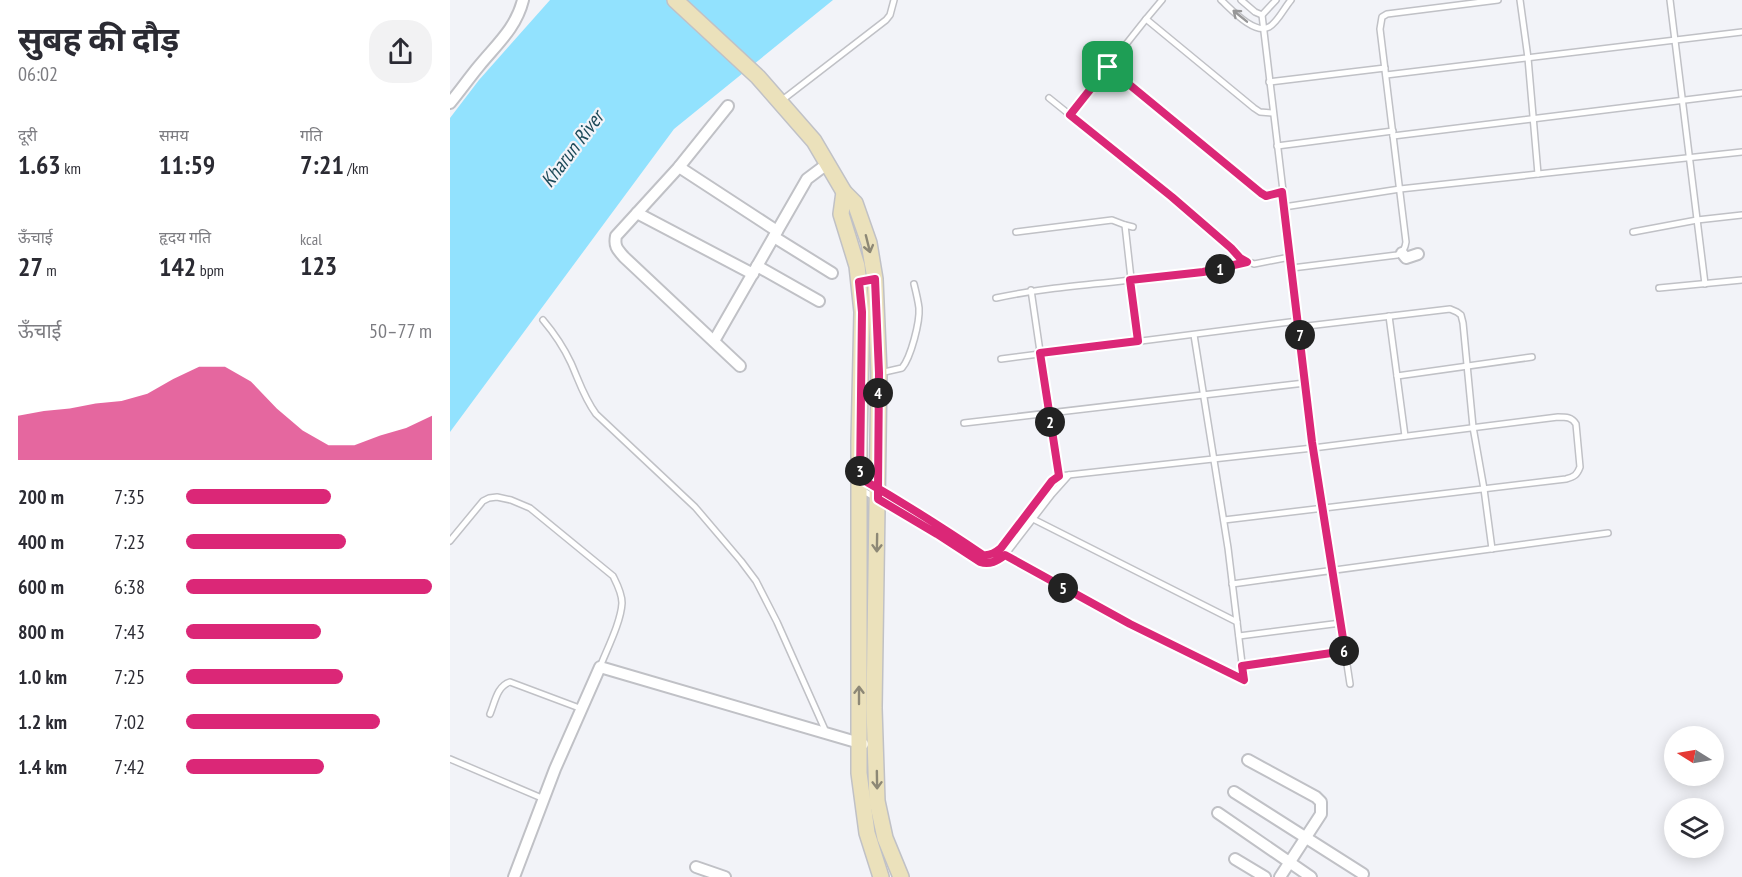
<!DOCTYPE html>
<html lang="hi">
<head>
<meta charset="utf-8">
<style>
	body { margin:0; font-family:"PT Sans Narrow","Noto Sans Devanagari",sans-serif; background:#f2f2f3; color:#2b2b33; height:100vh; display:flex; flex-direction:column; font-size:22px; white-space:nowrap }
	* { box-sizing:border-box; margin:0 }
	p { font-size:20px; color:#7c7c81 }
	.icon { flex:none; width:33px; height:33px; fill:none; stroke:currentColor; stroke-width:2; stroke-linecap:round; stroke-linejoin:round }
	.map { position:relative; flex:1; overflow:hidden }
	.drawer { display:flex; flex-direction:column; background:#fff; width:450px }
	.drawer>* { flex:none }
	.needle { width:39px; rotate:281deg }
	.tools { position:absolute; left:1214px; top:726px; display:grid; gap:12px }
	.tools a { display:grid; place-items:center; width:60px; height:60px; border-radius:50%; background:#fff; box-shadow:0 3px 15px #0003; font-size:30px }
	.pin { position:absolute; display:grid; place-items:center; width:51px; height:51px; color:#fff; margin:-26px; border-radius:12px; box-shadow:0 3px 9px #0006 }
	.km { position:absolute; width:30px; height:30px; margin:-15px; border-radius:50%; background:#222; color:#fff; font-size:16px; line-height:30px; text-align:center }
	.round { display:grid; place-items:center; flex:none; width:63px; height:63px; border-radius:24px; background:#f2f2f3 }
	.summary { display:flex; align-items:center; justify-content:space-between; height:102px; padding:0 18px }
	h1 { font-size:33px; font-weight:700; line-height:45px }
	.figures { display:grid; grid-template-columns:repeat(3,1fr); gap:9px; height:102px; padding:6px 18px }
	.figures div { display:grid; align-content:center }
	.figures b { font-size:26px; font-weight:700 }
	.figures small { font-size:16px; font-weight:400 }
	.figures p { font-size:16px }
	.chart { height:168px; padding:12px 18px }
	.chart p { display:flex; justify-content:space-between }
	.chart svg { width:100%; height:108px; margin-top:6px; fill:#db2777; opacity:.7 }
	ul { padding:0 18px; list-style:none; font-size:20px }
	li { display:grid; grid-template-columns:96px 72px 1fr; align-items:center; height:45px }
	li i { height:15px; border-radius:8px; background:#db2777 }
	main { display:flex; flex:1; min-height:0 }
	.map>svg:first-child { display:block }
</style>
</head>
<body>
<main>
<section class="drawer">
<div class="summary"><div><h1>सुबह की दौड़</h1><p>06:02</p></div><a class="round"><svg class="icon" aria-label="share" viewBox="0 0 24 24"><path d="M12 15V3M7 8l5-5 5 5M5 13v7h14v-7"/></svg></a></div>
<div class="figures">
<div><p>दूरी</p><b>1.63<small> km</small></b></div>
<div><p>समय</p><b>11:59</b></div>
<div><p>गति</p><b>7:21<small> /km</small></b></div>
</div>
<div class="figures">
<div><p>ऊँचाई</p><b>27<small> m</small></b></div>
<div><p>हृदय गति</p><b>142<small> bpm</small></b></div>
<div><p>kcal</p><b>123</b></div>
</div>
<div class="chart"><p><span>ऊँचाई</span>50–77 m</p>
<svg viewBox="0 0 160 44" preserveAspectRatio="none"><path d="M0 44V26L10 24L20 23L30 21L40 20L50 17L60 11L70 6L80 6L90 12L100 23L110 32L120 38L130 38L140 34L150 31L160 26V44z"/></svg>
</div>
<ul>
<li><b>200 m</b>7:35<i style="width:59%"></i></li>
<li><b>400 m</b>7:23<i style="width:65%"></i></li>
<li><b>600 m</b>6:38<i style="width:100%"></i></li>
<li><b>800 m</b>7:43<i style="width:55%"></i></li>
<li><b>1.0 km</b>7:25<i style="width:64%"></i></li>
<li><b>1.2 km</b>7:02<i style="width:79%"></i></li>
<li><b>1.4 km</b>7:42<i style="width:56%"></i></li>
</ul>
</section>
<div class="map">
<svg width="1292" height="877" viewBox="0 0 1292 877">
	<rect width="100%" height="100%" fill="#f2f3f8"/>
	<polygon fill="#92e2fe" points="100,0 383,0 224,129 0,432 0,118 29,80"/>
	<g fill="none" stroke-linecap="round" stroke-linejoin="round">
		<defs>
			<g id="lane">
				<path d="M771 0C781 9 804 35 819 27 828 22 834 8 841 0"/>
				<polyline points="791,0 805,12 812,15 826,0"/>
				<polyline points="1070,0 1078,58 1088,174"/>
				<polyline points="1220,0 1255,284"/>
				<polyline points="812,15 863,442 900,684"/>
				<polyline points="696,19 804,108 810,112 823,113"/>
				<polyline points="658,67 811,193 816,196 832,192"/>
				<polyline points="936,75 1292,32"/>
				<polyline points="819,82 935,68"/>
				<polyline points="599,98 722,197 781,247 790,258 804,264 840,257"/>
				<polyline points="331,101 436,20 440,15 444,0"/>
				<polyline points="620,115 696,19 712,0"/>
				<polyline points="943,136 1292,93"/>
				<polyline points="827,146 943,131"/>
				<polyline points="834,207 950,189 1292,152"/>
				<polyline points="675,225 683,227"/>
				<polyline points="566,232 662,220 675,225 688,341"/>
				<polyline points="1183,232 1247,220 1292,215"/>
				<path d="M842 268 947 255C953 252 955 249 956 242L930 29 932 17 937 14 1048 0"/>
				<polyline points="1209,288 1292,280"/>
				<polyline points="581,290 599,413 610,478"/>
				<path d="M546 298C629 280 715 283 797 262"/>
				<polyline points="939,316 955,436"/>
				<path d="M93 320C104 333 114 348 121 363 129 381 134 398 146 414L245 507 291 561 306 581 327 622 376 732"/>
				<polyline points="849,327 1000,309 1007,312 1011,315 1013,323 1023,427 1034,489 1042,549"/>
				<polyline points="551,359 848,321"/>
				<path d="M430 373 452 368C461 357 470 322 469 308 468 300 466 292 464 284"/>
				<polyline points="947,376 1082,357"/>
				<polyline points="514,423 855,383"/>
				<path d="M411 479 536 555 545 553 551 548 602 481 609 476 863 448 1108 417C1116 417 1122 417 1126 424L1130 467C1127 475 1124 477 1116 479L774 520"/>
				<path d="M412 490 487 534 530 562C540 565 547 561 555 555L602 494 619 475"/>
				<polyline points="583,519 787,622"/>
				<path d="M0 541 33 501 39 498 47 497 61 500 80 508 163 576C167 584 172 593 172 603 171 622 157 649 150 667"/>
				<polyline points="555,555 680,624 794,680 778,548 744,335"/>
				<polyline points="782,584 1158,533"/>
				<polyline points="789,636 891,623"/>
				<polyline points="792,666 895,651"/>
				<path d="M40 714C45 702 47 686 60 682L132 709"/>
				<polyline points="0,759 94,799"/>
			</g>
			<g id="street">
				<path d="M0 103C10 91 19 78 29 66 47 44 66 28 73 0"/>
				<path d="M278 106 229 167 166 236C164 246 167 249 174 257L290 366"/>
				<polyline points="229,167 327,231"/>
				<polyline points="187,213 303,274"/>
				<polyline points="324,237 382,273"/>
				<polyline points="952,253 956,258 968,254"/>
				<polyline points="307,266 369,301"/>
				<polyline points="264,341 357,179 377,164"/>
				<polyline points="798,760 866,797 871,802 871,814 830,877"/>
				<polyline points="784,792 913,874"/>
				<polyline points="768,813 861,877"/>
				<polyline points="785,859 815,877"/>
				<polyline points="246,867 275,877"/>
				<polyline points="64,877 105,769 150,667 413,744"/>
			</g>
			<g id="secondary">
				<polyline points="225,0 308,77 364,141 394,192 405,203 419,243 425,279 429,373 424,708 427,801 435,838 451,877"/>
				<polyline points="394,192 391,214 407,266 412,312 409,441 409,773 417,833 431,877"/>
			</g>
		</defs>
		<use href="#lane" stroke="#c0c1c6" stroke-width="8"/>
		<use href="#street" stroke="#c0c1c6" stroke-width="14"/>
		<use href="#secondary" stroke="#c0c1c6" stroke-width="18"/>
		<use href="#lane" stroke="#fff" stroke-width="5"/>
		<use href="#street" stroke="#fff" stroke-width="10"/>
		<use href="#secondary" stroke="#ebe1bb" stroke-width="15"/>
	</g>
	<defs><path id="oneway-shaft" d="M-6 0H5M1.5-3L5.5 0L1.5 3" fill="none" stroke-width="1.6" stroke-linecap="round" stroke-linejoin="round" transform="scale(1.5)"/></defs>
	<use stroke="#979798" href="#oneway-shaft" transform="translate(790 16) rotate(-141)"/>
	<g stroke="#8d8876">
		<use href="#oneway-shaft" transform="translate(418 244) rotate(76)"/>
		<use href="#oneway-shaft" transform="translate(427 543) rotate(91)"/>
		<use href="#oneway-shaft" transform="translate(409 695) rotate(-90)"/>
		<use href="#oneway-shaft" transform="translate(427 780) rotate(89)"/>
	</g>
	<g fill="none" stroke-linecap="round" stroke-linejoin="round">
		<defs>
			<path id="route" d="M658 67 620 115 722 197 781 248 790 258 797 262 753 272 680 280 688 341 590 353 609 476 602 481 551 548C545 553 540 556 533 555 493 528 452 502 410 478L412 312 409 282 425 279 429 373 428 488V499L487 534 530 562C540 565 547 561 555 555L680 624 794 680 792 666 895 651 862 442 832 192 816 196 811 193 658 67"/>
		</defs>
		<use href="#route" stroke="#fff" stroke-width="12"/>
		<use href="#route" stroke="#db2777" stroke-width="8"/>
	</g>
	<g text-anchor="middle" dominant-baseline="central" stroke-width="4.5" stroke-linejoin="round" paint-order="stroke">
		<g font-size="20" font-style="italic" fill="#1c4a59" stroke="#f2f3f8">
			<text transform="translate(122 149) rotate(-53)">Kharun River</text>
		</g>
	</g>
</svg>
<div class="tools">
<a><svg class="needle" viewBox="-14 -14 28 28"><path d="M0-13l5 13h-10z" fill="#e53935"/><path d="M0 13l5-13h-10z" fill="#7c7c81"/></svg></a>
<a><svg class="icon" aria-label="layers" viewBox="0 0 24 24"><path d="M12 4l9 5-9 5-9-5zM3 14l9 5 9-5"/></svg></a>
</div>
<div class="pin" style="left:658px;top:67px;background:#1e9e55"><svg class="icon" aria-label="arrive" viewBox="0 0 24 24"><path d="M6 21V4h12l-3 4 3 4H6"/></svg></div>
<b class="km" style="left:770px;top:269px">1</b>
<b class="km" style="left:600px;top:422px">2</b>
<b class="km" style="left:410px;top:471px">3</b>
<b class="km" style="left:428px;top:393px">4</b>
<b class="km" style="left:613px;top:588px">5</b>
<b class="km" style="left:894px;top:651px">6</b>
<b class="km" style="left:850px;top:335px">7</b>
</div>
</main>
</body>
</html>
